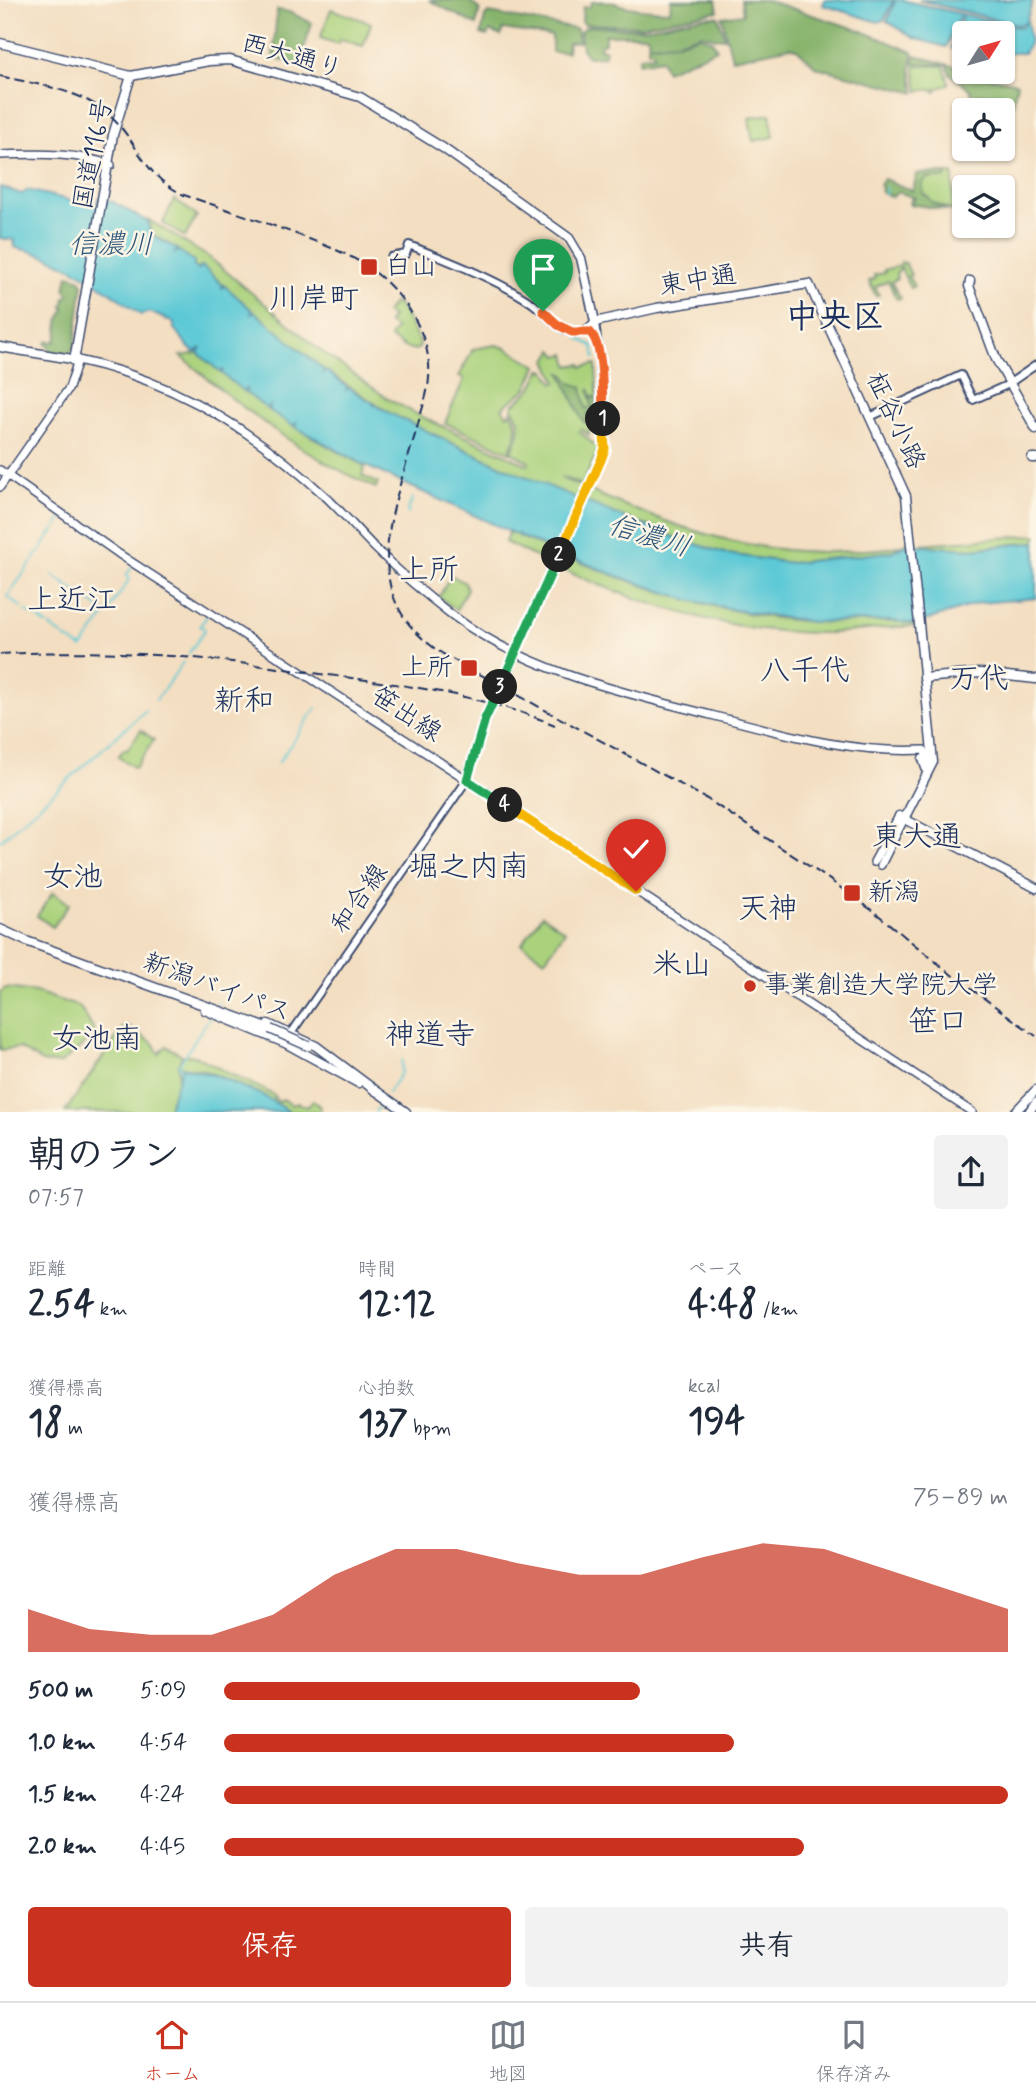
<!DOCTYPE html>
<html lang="ja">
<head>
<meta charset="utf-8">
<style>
	body { margin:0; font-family:Mynerve,"Klee One",sans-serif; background:#f2f2f3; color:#1f2937; height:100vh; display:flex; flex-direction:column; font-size:26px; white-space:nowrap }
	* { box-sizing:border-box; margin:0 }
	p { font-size:23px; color:#747a83 }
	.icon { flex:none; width:38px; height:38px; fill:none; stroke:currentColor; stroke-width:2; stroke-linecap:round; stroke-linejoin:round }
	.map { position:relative; height:1112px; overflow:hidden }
	.details { display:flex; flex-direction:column; background:#fff; flex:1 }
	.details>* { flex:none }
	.needle { width:46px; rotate:53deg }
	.fabs { position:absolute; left:952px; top:21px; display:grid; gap:14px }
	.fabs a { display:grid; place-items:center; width:63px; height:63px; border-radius:7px; background:#fff; box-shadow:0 2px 5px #0004; font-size:35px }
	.pin { position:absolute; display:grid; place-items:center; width:60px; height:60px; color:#fff; margin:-72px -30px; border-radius:50% 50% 50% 0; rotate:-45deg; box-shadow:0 0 7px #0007 }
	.pin .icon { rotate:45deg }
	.km { position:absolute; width:35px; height:35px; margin:-18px; border-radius:50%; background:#222; color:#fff; font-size:19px; line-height:35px; text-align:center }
	.round { display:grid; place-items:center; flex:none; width:74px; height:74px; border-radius:7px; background:#f2f2f3 }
	.overview { display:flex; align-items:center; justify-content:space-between; height:119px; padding:0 28px }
	h1 { font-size:38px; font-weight:700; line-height:52px }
	.stats { display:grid; grid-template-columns:repeat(3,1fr); gap:10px; height:119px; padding:7px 28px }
	.stats div { display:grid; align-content:center }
	.stats b { font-size:35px; font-weight:700 }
	.stats small { font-size:19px; font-weight:400 }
	.stats p { font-size:19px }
	.chart { height:196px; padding:14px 28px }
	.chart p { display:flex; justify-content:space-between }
	.chart svg { width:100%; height:126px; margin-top:7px; fill:#c8321e; opacity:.7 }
	.primary-button { display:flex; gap:14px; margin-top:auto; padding:14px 28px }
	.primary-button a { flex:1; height:80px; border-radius:7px; background:#c8321e; color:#fff; font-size:28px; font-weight:700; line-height:80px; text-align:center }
	.primary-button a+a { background:#f2f2f3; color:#1f2937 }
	ul { padding:0 28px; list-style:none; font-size:23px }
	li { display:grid; grid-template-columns:112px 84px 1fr; align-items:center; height:52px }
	li i { height:18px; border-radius:9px; background:#c8321e }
	.tab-bar { display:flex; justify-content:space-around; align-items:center; height:98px; border-top:2px solid #e0e1e3; background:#fff; font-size:19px; color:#747a83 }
	.tab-bar a { display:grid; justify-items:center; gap:4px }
	.tab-bar .selected { color:#c8321e }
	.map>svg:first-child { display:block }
</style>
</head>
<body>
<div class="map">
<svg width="1036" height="1112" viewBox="0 0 1036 1112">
	<rect width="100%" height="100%" fill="#fcf5e5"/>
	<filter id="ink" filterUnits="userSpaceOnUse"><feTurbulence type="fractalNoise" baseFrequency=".0143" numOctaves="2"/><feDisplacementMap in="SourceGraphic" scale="14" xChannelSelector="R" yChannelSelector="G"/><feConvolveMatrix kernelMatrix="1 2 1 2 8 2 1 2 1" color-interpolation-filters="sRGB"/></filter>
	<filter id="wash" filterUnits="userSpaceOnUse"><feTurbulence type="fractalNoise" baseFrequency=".00686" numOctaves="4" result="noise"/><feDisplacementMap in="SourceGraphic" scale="28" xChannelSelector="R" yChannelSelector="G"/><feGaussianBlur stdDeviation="1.57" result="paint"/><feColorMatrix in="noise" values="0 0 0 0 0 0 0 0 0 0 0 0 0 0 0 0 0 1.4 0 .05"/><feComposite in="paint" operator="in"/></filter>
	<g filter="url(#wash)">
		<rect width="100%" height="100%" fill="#f3dec1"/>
		<g fill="#aad27c" stroke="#62806d" stroke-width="2">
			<polygon points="331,9 371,23 363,46 340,39 338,44 320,38"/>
			<polygon points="917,63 917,66 944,66 949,84 936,89 936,93 934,89 918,91 914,64"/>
			<polygon points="770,114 774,137 753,141 749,118"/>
			<polygon points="953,173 953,211 910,204 917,174"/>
			<polygon points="174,199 197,216 185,237 163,223"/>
			<path d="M149 220 210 258 321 351 390 400 422 417 528 465 529 462 511 452C519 435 525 425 512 409L513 405 531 389 541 370 546 371 554 383 557 382 547 360 553 350 558 356 566 354 569 366 581 364 582 367 596 364 598 415 589 416V435L581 429 579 431 599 449 582 485 562 477 561 478C656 520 747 559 854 551 872 549 890 550 907 543V545L890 552 791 563 727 554 667 535V533L655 531 654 528 619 516 518 474 391 414 327 372 325 374 322 373 324 370 288 342 203 267 199 270 194 267V261L151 233Z"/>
			<polygon points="901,262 905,263 911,275 908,276 914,286 910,288 901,268 896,274 897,279 891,282 901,298 897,299 888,281 875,287 879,295 876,296 869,281 875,279 874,275 885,273 884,270 900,266"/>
			<polygon points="394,302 402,309 420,343 419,348 415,350 404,347 390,338 396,328 388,323 392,317 386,313"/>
			<path d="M496 345 506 348 537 366 527 388 502 408 507 415 511 412C521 428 516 436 509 452L445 423 464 379 459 376 473 349Z"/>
			<path d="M198 353C250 398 304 436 365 466L362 476 378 483 376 488C303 456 241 408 181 356Z"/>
			<path d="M509 532 517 535 520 534 519 536C612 578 710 614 812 622 846 624 880 618 914 623L915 626C882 627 848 634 814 633 706 631 600 590 505 542Z"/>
			<polygon points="1036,535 1036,542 972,549 922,546 922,544"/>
			<polygon points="451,575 465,583 467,589 456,610 439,597"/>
			<polygon points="141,730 154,740 135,768 118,757 124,749 127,750"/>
			<polygon points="53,892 69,904 53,927 37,916"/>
			<polygon points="542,915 565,931 545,960 522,944"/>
			<polygon points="6,988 36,992 80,1007 95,1032 88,1041 60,1064 42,1062 19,1048 0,1050 0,992"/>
			<path d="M125 1025 153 1043 159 1054 166 1046 182 1055 178 1065C181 1081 173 1098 167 1112H65Z"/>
			<path d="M190 1055C204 1058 213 1066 226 1072 245 1081 259 1086 275 1096L274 1098 279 1102 283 1099 292 1105 298 1103 308 1107 313 1100 320 1107V1112H290L264 1096 224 1078 203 1070 181 1067 180 1065 183 1056Z"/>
		</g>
		<g fill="#87b46c" stroke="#517265" stroke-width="2">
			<polygon points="429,0 468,0 480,10 476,25"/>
			<path d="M671 0H716L718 11 640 26 584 24 582 21 583 7H590L591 2C598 2 607 0 614 3 631 9 650 10 670 11Z"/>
			<polygon points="741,0 766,0 775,3 862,31 913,52 911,69 915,93 816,67 797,49 791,47 732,59 722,17 743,14"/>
			<polygon points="277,10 289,12 312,23 299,65 273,57"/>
			<polygon points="489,13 577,29 579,42 568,43 567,52 552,52 552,36 503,29 501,36 490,31 487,36 481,34 485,16"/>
			<path d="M718 16 725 38H716L702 34 677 42 649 44 648 37 645 35H605V43L600 45V49H605V56L588 57 582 49 580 32 585 27C604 24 622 30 641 28 667 26 692 16 718 16Z"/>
			<polygon points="700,36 712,40 717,49 666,71 661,59 639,63 639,56 654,55 653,51 648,51 648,45 677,43"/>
			<polygon points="915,55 963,69 964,72 1017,83 1013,104 1006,104 1005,98 1002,98 1001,94 971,94 971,90 950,74 947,65 914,63"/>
			<polygon points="947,173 946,178 927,178 922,184 924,195 928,197 931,202 951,210 910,204 915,198 898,192 892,197 881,192 882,187 880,185 884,179 913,191 917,174"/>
			<path d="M68 275 79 278 83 284 74 350C67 356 58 353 49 351V347L46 344 47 341 55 342C61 332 55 319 65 310L63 307 65 298 69 294 65 290Z"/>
			<polygon points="561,373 564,374 571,383 582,387 586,408 592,408 589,389 592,398 596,396 598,414 587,414 588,423 585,423 581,417"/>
		</g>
		<g fill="#5dc9d6" stroke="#3c7c9a" stroke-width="2">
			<polygon points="825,0 902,0 1021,28 1025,23 1018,25 919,0 1033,0 1027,19 1030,42 1024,53 1003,53 1003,33 964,33 964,55 951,48 962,17 959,17 946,47 914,38 887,21 895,1 893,1 884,20 878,22 823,5"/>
			<path d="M0 187 22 194 28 190 77 202 81 201 96 204 99 198 113 202 148 222 150 236 152 235 177 249 175 253 179 251 194 261V267L198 270 202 266 223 285 221 289 225 286 253 311 250 315 255 312 324 370 323 373 327 371 347 387 346 390 349 388 373 403V406L374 404C395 417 412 423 435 435 506 470 579 499 652 529L654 527 656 531 663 534 667 532V535L727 554 791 563 890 552 907 545 972 549 1036 542V598L979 603 915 624 893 621 813 622 735 610 685 599 609 573 519 536V534L517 535 366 466 295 427 296 423 293 426 269 410 270 406 267 409 245 392 247 388 243 391 221 373 224 370 220 372 198 353 200 349 194 352C185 347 182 334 174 329V323L150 312 141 315C102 285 63 257 14 247L15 240 0 238Z"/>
			<polygon points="182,1067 218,1076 264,1096 290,1112 167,1112"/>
		</g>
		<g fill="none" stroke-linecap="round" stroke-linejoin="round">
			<g stroke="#5dc9d6" stroke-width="2">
				<polyline points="885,194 886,187"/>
				<polyline points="578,338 593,346 595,358"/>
				<polyline points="409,513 407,512 413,498"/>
				<polyline points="56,528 62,518"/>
				<polyline points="33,561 54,530"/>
				<polyline points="52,575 87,599"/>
				<polyline points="130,579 126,576 132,567"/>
				<polyline points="89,601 92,603"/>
				<polyline points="94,604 96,605"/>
				<polyline points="97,606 98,607"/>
				<polyline points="23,608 7,597 31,563"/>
				<polyline points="99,608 101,609"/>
				<polyline points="102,610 103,610"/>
				<polyline points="26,611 38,618"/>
				<polyline points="104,612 107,613 129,580"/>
				<polyline points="40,620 47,625"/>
				<polyline points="50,627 52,628"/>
				<polyline points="53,629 55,630"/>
				<polyline points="205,629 200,626 207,616"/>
				<polyline points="56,631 58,632"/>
				<polyline points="59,633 62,635"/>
				<polyline points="64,637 82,648 105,615"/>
				<polyline points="189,653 204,631"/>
				<polyline points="181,665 183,662"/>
				<polyline points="156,700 180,667"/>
				<polyline points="292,743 316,708"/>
				<polyline points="278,763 291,744"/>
				<polyline points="0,841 146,710"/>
				<polyline points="217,1005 219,1003"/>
				<polyline points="181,1069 179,1065 210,1016"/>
				<polyline points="388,1093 401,1073 402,1060"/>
				<polyline points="375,1112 381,1104"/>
			</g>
		</g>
	</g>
	<g filter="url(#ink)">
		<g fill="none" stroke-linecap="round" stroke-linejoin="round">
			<defs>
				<g id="secondary">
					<path d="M391 257 406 254 409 245C449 261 496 279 532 303 545 312 559 333 577 333 584 333 590 327 595 322"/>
					<polyline points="870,417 961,375 973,400 1007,385 1036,365"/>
					<polyline points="514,656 605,449 600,363 595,322"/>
					<polyline points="290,1035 467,780 479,738"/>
				</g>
				<g id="primary">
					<path d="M0 155C37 154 76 152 111 165"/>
					<polyline points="0,470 119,554 483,790 972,1112"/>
					<path d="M0 487 69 388 78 360C172 380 255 431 325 496 343 513 359 532 376 549 399 572 426 595 452 615 528 672 622 692 711 715 782 733 851 754 924 750L931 765"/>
					<polyline points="874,862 899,816"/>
					<polyline points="881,865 904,819"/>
				</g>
				<g id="trunk">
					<polyline points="0,43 131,76 209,61 230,60 360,97 443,148 569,238 581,258 595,322 657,308 809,284 906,496 933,762 904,819"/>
					<polyline points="970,281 969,286 996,359 1036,429"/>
					<polyline points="0,347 78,360"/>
					<polyline points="74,361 113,135 131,76"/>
					<polyline points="1032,458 1036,458"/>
					<polyline points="924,678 980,673 1036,679"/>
					<polyline points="923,759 926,768"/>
					<polyline points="899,816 1036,888"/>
					<polyline points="0,929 26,941 270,1029"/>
					<polyline points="205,1010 285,1043 358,1083"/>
					<polyline points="268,1024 316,1046 376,1091"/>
					<polyline points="372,1088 406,1112"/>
					<polyline points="1015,1112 1036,1090"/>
					<polyline points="1029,1112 1036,1102"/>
				</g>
			</defs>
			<use href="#secondary" stroke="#3b496d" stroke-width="10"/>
			<use href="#primary" stroke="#3b496d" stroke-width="10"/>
			<use href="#trunk" stroke="#3b496d" stroke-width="11"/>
			<use href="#secondary" stroke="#fff" stroke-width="6"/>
			<use href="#primary" stroke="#fff" stroke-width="7"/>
			<use href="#trunk" stroke="#fff" stroke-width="8"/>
			<g stroke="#1b2f5e" stroke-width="2" stroke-dasharray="10 5" stroke-linecap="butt">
				<path d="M0 76C37 85 82 89 111 117 141 145 141 174 184 195 226 209 268 223 309 239 332 248 356 257 376 273 406 297 432 337 429 378 428 393 422 409 418 424 395 508 351 595 443 654L707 799 827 878 877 914 952 975 1036 1036"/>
				<path d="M0 654C51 652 103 651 154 655 212 658 270 667 328 675 406 685 482 695 555 725"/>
			</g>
			<defs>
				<polyline id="secondary-bridge" points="479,738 485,719 514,656"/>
				<polyline id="trunk-bridge" points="270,1029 308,1046"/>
			</defs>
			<use href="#secondary-bridge" stroke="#3b496d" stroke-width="10" stroke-linecap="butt"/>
			<use href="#trunk-bridge" stroke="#3b496d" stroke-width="11" stroke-linecap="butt"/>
			<use href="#secondary-bridge" stroke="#fff" stroke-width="6"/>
			<use href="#trunk-bridge" stroke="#fff" stroke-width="8"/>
		</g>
	</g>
	<g fill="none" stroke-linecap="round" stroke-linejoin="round" filter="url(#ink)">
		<defs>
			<path id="split-1" d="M543 311 558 325 572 332H590C605 348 602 397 603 419"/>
			<polyline id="split-2" points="559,555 601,460 605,449 603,419"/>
			<polyline id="split-3" points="500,687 559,555"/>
			<polyline id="split-4" points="500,687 485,719 467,780 505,805"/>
			<polyline id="split-5" points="505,805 636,891"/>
		</defs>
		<use href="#split-1" stroke="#fff" stroke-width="14"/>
		<use href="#split-2" stroke="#fff" stroke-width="14"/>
		<use href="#split-3" stroke="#fff" stroke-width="14"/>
		<use href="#split-4" stroke="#fff" stroke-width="14"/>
		<use href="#split-5" stroke="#fff" stroke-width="14"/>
		<use href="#split-1" stroke="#f0652b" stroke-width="9"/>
		<use href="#split-2" stroke="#f5b400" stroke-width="9"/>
		<use href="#split-3" stroke="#22a559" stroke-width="9"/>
		<use href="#split-4" stroke="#22a559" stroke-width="9"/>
		<use href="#split-5" stroke="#f5b400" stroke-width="9"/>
	</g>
	<g fill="#c8321e" stroke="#fcf5e5" stroke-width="2.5">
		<rect x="360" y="258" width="18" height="18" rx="3.5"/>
		<rect x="460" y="659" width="18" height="18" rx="3.5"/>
		<rect x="843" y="884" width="18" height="18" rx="3.5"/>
		<circle cx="750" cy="986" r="7"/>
	</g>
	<g text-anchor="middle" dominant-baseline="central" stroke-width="5" stroke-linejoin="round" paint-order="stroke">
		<g font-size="26" fill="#1b2f5e" stroke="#fcf5e5">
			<text transform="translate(292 57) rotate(16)">西大通り</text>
			<text transform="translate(94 154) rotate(-79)">国道116号</text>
			<text transform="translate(698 281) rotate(-9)">東中通</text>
			<text transform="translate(895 421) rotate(65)">柾谷小路</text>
			<text transform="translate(406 715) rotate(33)">笹出線</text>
			<text transform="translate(360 899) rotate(-55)">和合線</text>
			<text transform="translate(217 988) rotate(20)">新潟バイパス</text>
		</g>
		<g font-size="26" fill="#1b2f5e" stroke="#fcf5e5" text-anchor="start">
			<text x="385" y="267">白山</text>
			<text x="453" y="668" text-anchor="end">上所</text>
			<text x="868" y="893">新潟</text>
			<text x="764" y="986">事業創造大学院大学</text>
		</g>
		<g font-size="28" font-style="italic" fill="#2c567c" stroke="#fcf5e5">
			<text x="111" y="245">信濃川</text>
			<text transform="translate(649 537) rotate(17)">信濃川</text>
		</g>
		<g font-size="30" fill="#1b2f5e" stroke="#fcf5e5">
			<text x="314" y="299">川岸町</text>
			<text x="429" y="570">上所</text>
			<text x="72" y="600">上近江</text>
			<text x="805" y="671">八千代</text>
			<text x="979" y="679">万代</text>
			<text x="244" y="701">新和</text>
			<text x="917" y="837">東大通</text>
			<text x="469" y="867">堀之内南</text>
			<text x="73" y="877">女池</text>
			<text x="768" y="909">天神</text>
			<text x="682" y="965">米山</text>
			<text x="938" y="1022">笹口</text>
			<text x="430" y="1035">神道寺</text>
			<text x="97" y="1039">女池南</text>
		</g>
		<g font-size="33" font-weight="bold" fill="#1b2f5e" stroke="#fcf5e5">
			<text x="835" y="318">中央区</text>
		</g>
	</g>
</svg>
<div class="fabs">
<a><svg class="needle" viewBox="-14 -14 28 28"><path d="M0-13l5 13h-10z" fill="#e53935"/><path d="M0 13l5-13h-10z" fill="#747a83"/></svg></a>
<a><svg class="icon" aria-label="locate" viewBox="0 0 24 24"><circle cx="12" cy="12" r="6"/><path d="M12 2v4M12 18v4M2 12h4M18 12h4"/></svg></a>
<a><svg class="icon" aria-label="layers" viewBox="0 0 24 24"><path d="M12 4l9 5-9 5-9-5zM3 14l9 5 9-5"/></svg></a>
</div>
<div class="pin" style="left:543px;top:311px;background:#1e9e55"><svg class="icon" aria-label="arrive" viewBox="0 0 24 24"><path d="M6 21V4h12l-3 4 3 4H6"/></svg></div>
<div class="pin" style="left:636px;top:891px;background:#d93025"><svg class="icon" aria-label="check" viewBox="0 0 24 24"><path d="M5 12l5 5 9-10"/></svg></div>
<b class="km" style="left:603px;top:419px">1</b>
<b class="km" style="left:559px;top:555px">2</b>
<b class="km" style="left:500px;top:687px">3</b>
<b class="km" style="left:505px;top:805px">4</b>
</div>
<section class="details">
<div class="overview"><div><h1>朝のラン</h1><p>07:57</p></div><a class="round"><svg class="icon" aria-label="share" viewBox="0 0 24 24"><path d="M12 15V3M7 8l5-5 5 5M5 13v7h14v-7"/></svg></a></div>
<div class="stats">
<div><p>距離</p><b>2.54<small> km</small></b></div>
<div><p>時間</p><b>12:12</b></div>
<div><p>ペース</p><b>4:48<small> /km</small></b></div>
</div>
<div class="stats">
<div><p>獲得標高</p><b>18<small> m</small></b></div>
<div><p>心拍数</p><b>137<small> bpm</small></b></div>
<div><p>kcal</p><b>194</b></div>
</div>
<div class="chart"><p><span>獲得標高</span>75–89 m</p>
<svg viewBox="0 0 160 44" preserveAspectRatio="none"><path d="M0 44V29L10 36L20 38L30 38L40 31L50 17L60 8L70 8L80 13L90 17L100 17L110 11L120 6L130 8L140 15L150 22L160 29V44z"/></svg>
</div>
<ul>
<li><b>500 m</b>5:09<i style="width:53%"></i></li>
<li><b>1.0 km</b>4:54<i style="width:65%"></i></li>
<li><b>1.5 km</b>4:24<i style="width:100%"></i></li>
<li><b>2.0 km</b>4:45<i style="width:74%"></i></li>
</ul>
<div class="primary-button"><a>保存</a><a>共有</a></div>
</section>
<nav class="tab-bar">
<a class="selected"><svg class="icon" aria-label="home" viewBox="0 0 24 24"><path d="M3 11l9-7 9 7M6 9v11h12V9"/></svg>ホーム</a>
<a><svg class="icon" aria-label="map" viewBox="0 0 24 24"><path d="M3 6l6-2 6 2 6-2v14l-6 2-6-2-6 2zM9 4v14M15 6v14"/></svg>地図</a>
<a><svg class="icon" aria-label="saved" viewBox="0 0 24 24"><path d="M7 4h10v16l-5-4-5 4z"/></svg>保存済み</a>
</nav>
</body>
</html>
